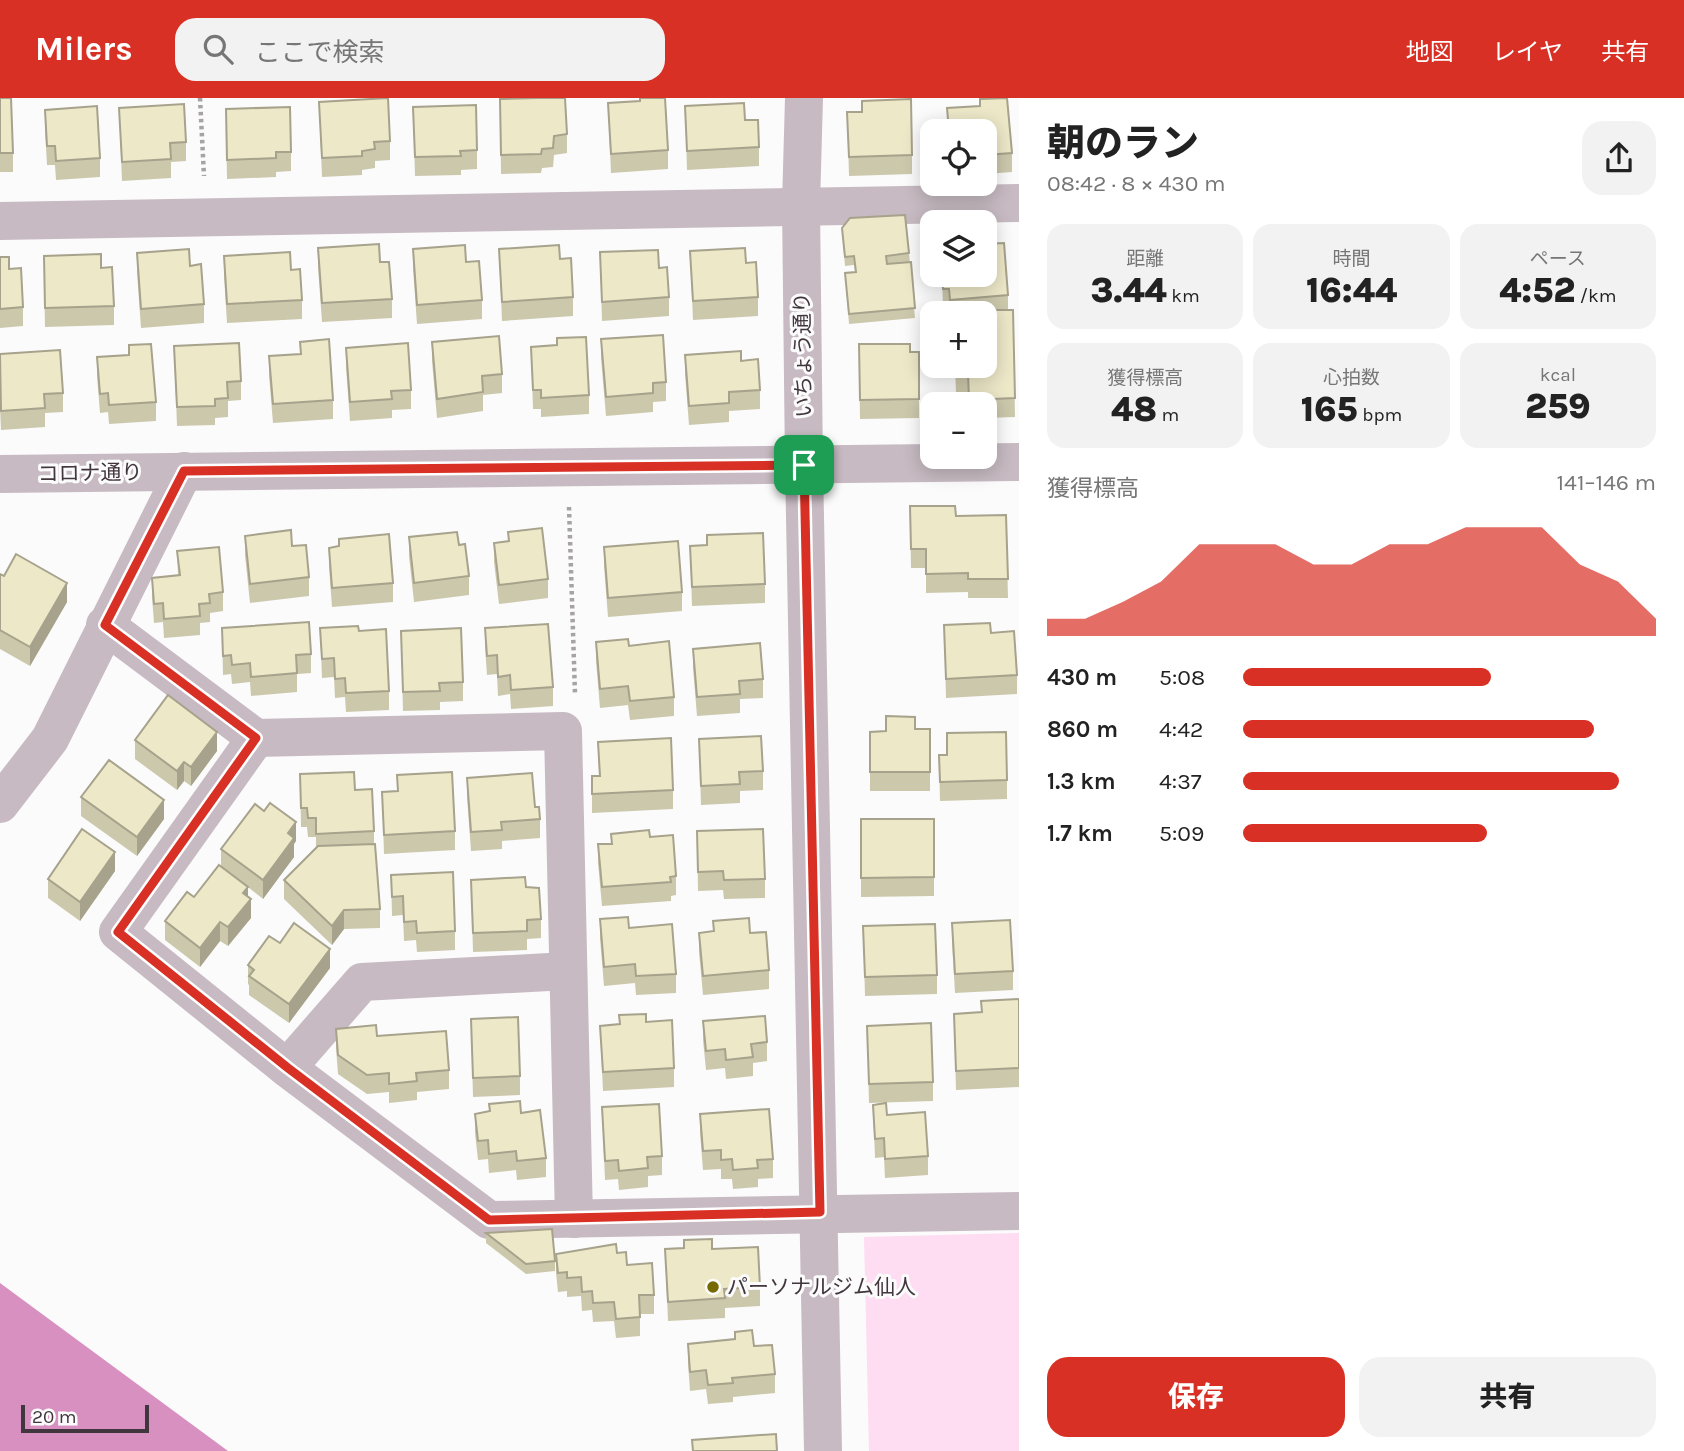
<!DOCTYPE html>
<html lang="ja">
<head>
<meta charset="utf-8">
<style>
	body { margin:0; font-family:Karla,"Noto Sans JP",sans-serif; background:#f2f2f2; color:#222; height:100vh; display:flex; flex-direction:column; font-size:26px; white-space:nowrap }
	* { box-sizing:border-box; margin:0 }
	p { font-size:23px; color:#767676 }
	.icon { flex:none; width:38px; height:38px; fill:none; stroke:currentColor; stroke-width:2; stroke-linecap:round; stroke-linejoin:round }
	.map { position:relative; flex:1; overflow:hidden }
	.side { display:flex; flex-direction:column; background:#fff; width:665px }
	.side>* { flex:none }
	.buttons { position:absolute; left:920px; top:21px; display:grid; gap:14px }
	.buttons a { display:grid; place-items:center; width:77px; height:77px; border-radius:14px; background:#fff; box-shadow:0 4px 18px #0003; font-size:35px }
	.scale { position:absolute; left:21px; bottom:18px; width:128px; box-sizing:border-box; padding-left:7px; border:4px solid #42363e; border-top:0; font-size:19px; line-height:24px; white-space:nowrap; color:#42363e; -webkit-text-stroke:5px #fbfbfb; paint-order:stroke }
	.pin { position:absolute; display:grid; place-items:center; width:60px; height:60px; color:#fff; margin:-30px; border-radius:14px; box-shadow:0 4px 10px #0006 }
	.round { display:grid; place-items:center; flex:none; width:74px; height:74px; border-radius:21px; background:#f2f2f2 }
	.headline { display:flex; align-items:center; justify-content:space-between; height:119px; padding:0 28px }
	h1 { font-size:38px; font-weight:800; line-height:52px }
	.metrics { display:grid; grid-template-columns:repeat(3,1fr); gap:10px; height:119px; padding:7px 28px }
	.metrics div { display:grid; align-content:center; border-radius:18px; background:#f2f2f2; text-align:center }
	.metrics b { font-size:35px; font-weight:800 }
	.metrics small { font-size:19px; font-weight:400 }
	.metrics p { font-size:19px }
	.chart { height:196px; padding:14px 28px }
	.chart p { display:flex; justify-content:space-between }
	.chart svg { width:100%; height:126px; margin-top:7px; fill:#d93025; opacity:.7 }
	.cta { display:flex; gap:14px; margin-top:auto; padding:14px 28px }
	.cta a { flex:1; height:80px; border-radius:21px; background:#d93025; color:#fff; font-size:28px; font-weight:800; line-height:80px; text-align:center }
	.cta a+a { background:#f2f2f2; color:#222 }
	ul { padding:0 28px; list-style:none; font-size:23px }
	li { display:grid; grid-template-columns:112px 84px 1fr; align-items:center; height:52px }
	li i { height:18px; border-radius:9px; background:#d93025 }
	header { display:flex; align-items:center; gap:42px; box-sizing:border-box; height:98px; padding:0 35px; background:#d93025; color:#fff }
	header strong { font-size:33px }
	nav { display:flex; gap:38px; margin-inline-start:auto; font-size:24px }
	.search { width:490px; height:63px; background:#f2f2f2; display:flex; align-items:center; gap:18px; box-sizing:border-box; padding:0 24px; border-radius:21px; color:#767676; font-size:26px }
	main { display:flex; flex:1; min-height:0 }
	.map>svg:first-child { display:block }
</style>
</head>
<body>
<header>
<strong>Milers</strong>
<div class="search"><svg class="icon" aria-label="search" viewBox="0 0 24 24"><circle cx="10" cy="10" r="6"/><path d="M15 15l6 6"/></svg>ここで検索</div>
<nav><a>地図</a><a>レイヤ</a><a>共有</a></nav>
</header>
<main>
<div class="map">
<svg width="1019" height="1353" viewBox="0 0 1019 1353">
	<rect width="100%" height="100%" fill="#fbfbfb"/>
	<polygon fill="#fedcf2" points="1019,1135 1019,1353 869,1353 864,1139"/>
	<polygon fill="#d890c1" points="0,1185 228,1353 0,1353"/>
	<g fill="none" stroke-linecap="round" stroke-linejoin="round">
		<g stroke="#a7a2a5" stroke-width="4.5" stroke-dasharray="3.5 3.5" stroke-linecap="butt">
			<polyline points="200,0 204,78"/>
			<polyline points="569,409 575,596"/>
		</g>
		<g stroke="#c7bac2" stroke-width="38">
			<polyline points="804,0 801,107 804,367 823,1353"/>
			<polyline points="0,123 1019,105"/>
			<polyline points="0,376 1019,364"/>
			<polyline points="105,527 256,640 563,633 574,1121"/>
			<polyline points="256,640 118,834 287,970 489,1122 1019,1113"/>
			<polyline points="0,706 50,641 184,373"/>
			<polyline points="287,970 362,884 567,873"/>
		</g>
	</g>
	<g fill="#ccc8ac">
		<polygon points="0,0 13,55 13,74 0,74"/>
		<polygon points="639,0 665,0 668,52 668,71 611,75 608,5 639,3"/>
		<polygon points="500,1 567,36 567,55 554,57 553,69 542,70 541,75 501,76"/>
		<polygon points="980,1 1012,55 1012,74 985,76 985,33 948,33 947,10 980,8"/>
		<polygon points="319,4 390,43 390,62 375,63 375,70 362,72 362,77 322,79"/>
		<polygon points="685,8 745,22 759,49 759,68 687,72"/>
		<polygon points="413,9 477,52 477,71 461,72 461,77 415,78"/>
		<polygon points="119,10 186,44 186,63 171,64 171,80 122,83"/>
		<polygon points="45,12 100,60 100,79 56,82 55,67 47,67 45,31"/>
		<polygon points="847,14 912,57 912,76 849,78"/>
		<polygon points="226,30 291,54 291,73 276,74 276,79 227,81"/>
		<polygon points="842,130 909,155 915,220 849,226 845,175 855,174 854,167 845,168"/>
		<polygon points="318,150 380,164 392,201 392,220 322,224 318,169"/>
		<polygon points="413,151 466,164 482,202 482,221 417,226 413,170"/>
		<polygon points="499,151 560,161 573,199 573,218 502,223"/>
		<polygon points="690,153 746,165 758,199 758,218 693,222"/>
		<polygon points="600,154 659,170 669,199 669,218 602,223"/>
		<polygon points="137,155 190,168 204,206 204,225 141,230 137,174"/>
		<polygon points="224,158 291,172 302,202 302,221 227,225 224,177"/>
		<polygon points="0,159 9,171 23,209 23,228 0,230"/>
		<polygon points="101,170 114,208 114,227 45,229 44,177"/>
		<polygon points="942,177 985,177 1008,197 1008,212 1013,212 1015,319 985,320 985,306 968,306 968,294 956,295 955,268 995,238 995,217 985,218 985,215 950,215 949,210 943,210"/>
		<polygon points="601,241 666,284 666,303 653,304 653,314 606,318 601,260"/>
		<polygon points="300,244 333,302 333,321 273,325 269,277 269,258 300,256"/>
		<polygon points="432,244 502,276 502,295 483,297 483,313 437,320 432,263"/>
		<polygon points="859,246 910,254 919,254 919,320 860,321"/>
		<polygon points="174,248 241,283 241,302 228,303 228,319 215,320 215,327 177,328"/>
		<polygon points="531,249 589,297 589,316 541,319 541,311 533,311"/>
		<polygon points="346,250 411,292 411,311 392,312 392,320 350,323 346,269"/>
		<polygon points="0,256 63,295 63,314 45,315 45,329 1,332 0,310"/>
		<polygon points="685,257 741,263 760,292 760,311 729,313 729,324 689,327 685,276"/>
		<polygon points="97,259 156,304 156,323 109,326 108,314 100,315 97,278"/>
		<polygon points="910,408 956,418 1006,417 1008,500 968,500 968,494 926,495 926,470 911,470"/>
		<polygon points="508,434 548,481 548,500 499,506 494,464 494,445 508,444"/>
		<polygon points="245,438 292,448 309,479 309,498 250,505 245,457"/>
		<polygon points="409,439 459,447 469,478 469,497 414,504 409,458"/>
		<polygon points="339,448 393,485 393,504 332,509 329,469 329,450"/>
		<polygon points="690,448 765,486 765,505 692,508"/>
		<polygon points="604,449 682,494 682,513 608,519 604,468"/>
		<polygon points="177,453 223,494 223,513 210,515 210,524 200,525 200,537 164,540 163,524 154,525 152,499 152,480 178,477"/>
		<polygon points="0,476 67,504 30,568 0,551"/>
		<polygon points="944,527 991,535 1017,577 1017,596 946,600"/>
		<polygon points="222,530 311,556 311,575 297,576 297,594 251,598 250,584 232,586 231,576 223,577"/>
		<polygon points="320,530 359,533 389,593 389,612 346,614 345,599 335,600 334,579 322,580"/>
		<polygon points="485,530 553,589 553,608 511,611 510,596 498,598 497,576 487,577 485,549"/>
		<polygon points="401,533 463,584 463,603 440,604 440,612 403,613"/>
		<polygon points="596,544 629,548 674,599 674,618 630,622 628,607 600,610 596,563"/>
		<polygon points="693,551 763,581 763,600 740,601 740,615 697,618 693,570"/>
		<polygon points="915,631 930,631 930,693 870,693 870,634"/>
		<polygon points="699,641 763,673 763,692 740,693 740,705 701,707"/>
		<polygon points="135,642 217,653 191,688 184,683 177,692 135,661"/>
		<polygon points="598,644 673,692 673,711 592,715 592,678 599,678"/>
		<polygon points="939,657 947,657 1007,682 1007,701 940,703"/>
		<polygon points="300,676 355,692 374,733 374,746 380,811 380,830 344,831 332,847 284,801 284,782 316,749 316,739 308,739 307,729 301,729"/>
		<polygon points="397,677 455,733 455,752 384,756 382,694 397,693"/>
		<polygon points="467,680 535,709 540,721 540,740 502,743 502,751 471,753 467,699"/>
		<polygon points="81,699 164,721 137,758 81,718"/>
		<polygon points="861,721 934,721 934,798 861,799"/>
		<polygon points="697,733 765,781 765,800 724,801 723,792 698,793"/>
		<polygon points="611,736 650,739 676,778 676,797 671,798 671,803 602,808 598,765 598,746 611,746"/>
		<polygon points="296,743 294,746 294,759 263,801 248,789 248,798 251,820 228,848 220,843 200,869 165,842 165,823 194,799 221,769 221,751"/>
		<polygon points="115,773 80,823 48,800 48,781"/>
		<polygon points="391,777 455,833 455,852 417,854 416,842 404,843 403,817 392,818"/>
		<polygon points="471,782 526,789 541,821 541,840 527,841 527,852 473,854"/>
		<polygon points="600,821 629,830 676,876 676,895 636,897 635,885 604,888 600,840"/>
		<polygon points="713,823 750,835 769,872 769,891 703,897 699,854 699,835 713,833"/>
		<polygon points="952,825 1013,873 1013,892 955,895 952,844"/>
		<polygon points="863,828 937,877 937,896 865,898"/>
		<polygon points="280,845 330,870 289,925 249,897 249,887 248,886 248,867"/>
		<polygon points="1019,901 1019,989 956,992 954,916 981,914 981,903"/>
		<polygon points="471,921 520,978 520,997 473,999"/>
		<polygon points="703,923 767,944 767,963 753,965 753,978 726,981 725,970 706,972 703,942"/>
		<polygon points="646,924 674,970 674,989 603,993 600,928"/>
		<polygon points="867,928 933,984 933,1003 869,1005"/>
		<polygon points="336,931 377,938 449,972 449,991 417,994 417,1002 389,1005 389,994 367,996 338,976 336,950"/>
		<polygon points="489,1006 521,1015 546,1060 546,1079 517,1082 516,1072 489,1075 488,1061 478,1062 475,1035 475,1016 489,1014"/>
		<polygon points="873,1007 887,1017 928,1058 928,1077 885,1080 884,1059 875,1060"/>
		<polygon points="602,1009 662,1058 662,1077 648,1078 648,1089 619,1092 618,1081 605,1082"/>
		<polygon points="700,1016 773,1061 773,1080 758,1081 758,1089 733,1091 732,1081 721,1081 721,1071 703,1072 700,1035"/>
		<polygon points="486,1135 555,1163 555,1173 526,1176 486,1145"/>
		<polygon points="665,1151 712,1151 760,1189 760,1208 725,1210 725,1220 668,1223"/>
		<polygon points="617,1155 654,1197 654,1216 640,1216 640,1238 616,1240 614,1223 593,1224 592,1212 582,1213 581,1198 567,1199 567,1193 558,1194 556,1175 556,1156"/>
		<polygon points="688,1246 754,1248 775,1276 775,1295 733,1299 733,1304 708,1306 706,1291 690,1293 688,1265"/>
	</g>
	<g fill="#a6a28c">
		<polygon points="67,485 67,504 30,568 30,549"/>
		<polygon points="217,634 217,653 191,688 191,669"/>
		<polygon points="184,664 184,683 177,692 177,673"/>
		<polygon points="164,702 164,721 137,758 137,739"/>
		<polygon points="296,724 296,743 294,746 294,759 263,801 263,782 288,735"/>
		<polygon points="115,754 115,773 80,823 80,804"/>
		<polygon points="248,789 248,804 251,801 251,820 228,848 228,829 243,795"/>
		<polygon points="344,812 344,831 332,847 332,828"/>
		<polygon points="220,824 220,843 200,869 200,850"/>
		<polygon points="330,851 330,870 289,925 289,906"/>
	</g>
	<g fill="#ede8c8" stroke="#a6a28c" stroke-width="2">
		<polygon points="0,0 11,0 13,55 0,55"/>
		<polygon points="388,0 390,43 374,44 375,51 362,53 362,58 322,60 319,4"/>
		<polygon points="537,0 565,0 567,36 554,38 553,50 542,51 541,56 501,57 500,1"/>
		<polygon points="640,0 665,0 668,52 611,56 608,5 640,3"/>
		<polygon points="1007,0 1012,55 985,57 985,33 949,33 947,10 980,8 980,1"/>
		<polygon points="911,1 912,57 849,59 847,14 862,14 862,3"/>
		<polygon points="744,5 745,22 758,22 759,49 687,53 685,8"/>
		<polygon points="184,6 186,44 170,45 171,61 122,64 119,10"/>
		<polygon points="476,7 477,52 460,53 461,58 415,59 413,9"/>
		<polygon points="97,8 100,60 56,63 55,48 47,48 45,12"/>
		<polygon points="290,9 291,54 276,54 276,60 227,62 226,11"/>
		<polygon points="905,117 909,155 886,158 887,166 911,164 915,210 849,216 845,175 856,174 854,158 845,159 842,130 850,120"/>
		<polygon points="1004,145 1008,197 950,202 949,191 943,191 942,177 985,177 985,146"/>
		<polygon points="379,146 380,164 389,164 392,201 322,205 318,150"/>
		<polygon points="465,147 466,164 479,163 482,202 417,207 413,151"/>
		<polygon points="559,147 560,161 571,160 573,199 502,204 499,151"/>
		<polygon points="745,150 746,165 756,164 758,199 693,203 690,153"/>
		<polygon points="189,151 190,168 201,166 204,206 141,211 137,155"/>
		<polygon points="658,152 659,170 667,169 669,199 602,204 600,154"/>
		<polygon points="290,154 291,172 300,171 302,202 227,206 224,158"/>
		<polygon points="101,156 101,170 112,169 114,208 45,210 44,158"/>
		<polygon points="0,159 9,159 9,171 21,170 23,209 0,211"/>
		<polygon points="995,212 1013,212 1015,300 969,302 968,275 956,276 956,268 985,268 985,238 996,238"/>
		<polygon points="663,237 666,284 653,285 653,295 606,299 601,241"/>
		<polygon points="499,238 502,276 482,278 483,294 437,301 432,244"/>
		<polygon points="586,239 589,297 541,300 541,292 533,292 531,249 557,247 557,240"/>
		<polygon points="329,241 333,302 273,306 269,258 301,256 300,244"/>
		<polygon points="239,245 241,283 227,284 228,300 215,301 215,308 177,309 174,248"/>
		<polygon points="408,245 411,292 391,293 392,301 350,304 346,250"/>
		<polygon points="151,246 156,304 109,307 108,295 100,296 97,259 129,257 129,247"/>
		<polygon points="859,246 910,246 910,254 919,254 919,301 860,302"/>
		<polygon points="60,252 63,295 44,296 45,310 1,313 0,256"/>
		<polygon points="741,253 741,263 758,261 760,292 729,294 729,305 689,308 685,257"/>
		<polygon points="910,408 955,408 956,418 1006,417 1008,481 968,481 968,475 926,476 926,451 911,451"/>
		<polygon points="542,430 548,481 499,487 494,445 509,443 508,434"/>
		<polygon points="291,432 292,448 306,447 309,479 250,486 245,438"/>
		<polygon points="457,434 459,447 465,446 469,478 414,485 409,439"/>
		<polygon points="763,435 765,486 692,489 690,448 707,447 707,437"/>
		<polygon points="389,436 393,485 332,490 329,450 339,448 339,441"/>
		<polygon points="678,443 682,494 608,500 604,449"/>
		<polygon points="219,449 223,494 209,496 210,505 199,506 200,518 164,521 163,505 154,506 152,480 180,477 177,453"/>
		<polygon points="16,456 67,485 30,549 0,532 0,476 4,478"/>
		<polygon points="309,524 311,556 296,557 297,575 251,579 250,565 232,567 231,557 223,558 222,530"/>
		<polygon points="990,525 991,535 1014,533 1017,577 946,581 944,527"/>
		<polygon points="548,526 553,589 511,592 510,577 498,579 497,557 487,558 485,530"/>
		<polygon points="358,528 359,533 386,531 389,593 346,595 345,580 335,581 334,560 322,561 320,530"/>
		<polygon points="461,530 463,584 439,585 440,593 403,594 401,533"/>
		<polygon points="628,541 629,548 669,543 674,599 630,603 628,588 600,591 596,544"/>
		<polygon points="760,545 763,581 739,583 740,596 697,599 693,551"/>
		<polygon points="168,597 217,634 191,669 184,664 177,673 135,642"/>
		<polygon points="886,618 915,619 915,631 930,631 930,674 870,674 870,634 886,633"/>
		<polygon points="1006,634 1007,682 940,684 939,657 947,657 947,635"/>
		<polygon points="761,638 763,673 739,674 740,686 701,688 699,641"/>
		<polygon points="671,640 673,692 592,696 592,678 600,678 598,644"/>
		<polygon points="109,662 164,702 137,739 81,699"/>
		<polygon points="354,674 355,692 372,691 374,733 316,736 316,720 308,720 307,710 301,710 300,676"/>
		<polygon points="452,674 455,733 384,737 382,694 398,693 397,677"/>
		<polygon points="532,675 535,709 539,709 540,721 501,724 502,732 471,734 467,680"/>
		<polygon points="270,705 296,724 288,735 294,740 263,782 221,751 255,706 264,713"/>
		<polygon points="861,721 934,721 934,779 861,780"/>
		<polygon points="82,731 115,754 80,804 48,781"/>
		<polygon points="763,731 765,781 724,782 723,773 698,774 697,733"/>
		<polygon points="649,732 650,739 673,737 676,778 670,779 671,784 602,789 598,746 612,746 611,736"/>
		<polygon points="375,746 380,811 344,812 332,828 284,782 318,748"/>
		<polygon points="219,767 248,789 243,795 251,801 228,829 220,824 200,850 165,823 187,794 194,799"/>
		<polygon points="453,774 455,833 417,835 416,823 404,824 403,798 392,799 391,777"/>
		<polygon points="525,779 526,789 539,790 541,821 527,822 527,833 473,835 471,782"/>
		<polygon points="628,819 629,830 672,826 676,876 636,878 635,866 604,869 600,821"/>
		<polygon points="749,820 750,835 766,834 769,872 703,878 699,835 714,833 713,823"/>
		<polygon points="1010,822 1013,873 955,876 952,825"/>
		<polygon points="294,825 330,851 289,906 249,878 254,872 248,867 269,838 280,845"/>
		<polygon points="935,826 937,877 865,879 863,828"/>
		<polygon points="1019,901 1019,970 956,973 954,916 982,914 981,903"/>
		<polygon points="646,916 646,924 672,922 674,970 603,974 600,928 620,926 619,917"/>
		<polygon points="765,918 767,944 751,946 753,959 726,962 725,951 706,953 703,923"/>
		<polygon points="518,919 520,978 473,980 471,921"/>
		<polygon points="931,925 933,984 869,986 867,928"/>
		<polygon points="376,927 377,938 446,933 449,972 416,975 417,983 389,986 389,975 367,977 338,957 336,931"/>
		<polygon points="520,1003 521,1015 540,1012 546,1060 517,1063 516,1053 489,1056 488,1042 478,1043 475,1016 490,1013 489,1006"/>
		<polygon points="886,1005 887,1017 925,1014 928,1058 885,1061 884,1040 875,1041 873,1007"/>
		<polygon points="659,1006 662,1058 647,1059 648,1070 619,1073 618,1062 605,1063 602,1009"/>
		<polygon points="769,1011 773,1061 757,1062 758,1070 733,1072 732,1061 721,1062 721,1052 703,1053 700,1016"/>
		<polygon points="552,1131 555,1163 526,1166 486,1135"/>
		<polygon points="712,1141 712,1151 758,1149 760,1189 724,1191 725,1200 668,1204 665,1151 684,1150 684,1142"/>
		<polygon points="616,1146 617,1155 626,1154 627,1167 652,1165 654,1197 639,1197 640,1219 616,1221 614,1204 593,1205 592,1193 582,1194 581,1179 567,1180 567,1174 558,1175 556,1156"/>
		<polygon points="752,1232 754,1248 772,1247 775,1276 732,1280 733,1285 708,1287 706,1272 690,1274 688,1246 735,1241 735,1234"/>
		<polygon points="776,1336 777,1353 693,1353 692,1342"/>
	</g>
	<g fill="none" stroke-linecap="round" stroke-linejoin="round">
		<defs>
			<polygon id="route" points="804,367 820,1114 489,1122 288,970 118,834 256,640 105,527 184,373"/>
		</defs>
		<use href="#route" stroke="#fff" stroke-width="14"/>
		<use href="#route" stroke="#d93025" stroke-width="9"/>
	</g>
	<circle fill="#766900" stroke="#fbfbfb" stroke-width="2.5" cx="713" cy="1189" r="7"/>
	<g text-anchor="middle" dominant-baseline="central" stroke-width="6" stroke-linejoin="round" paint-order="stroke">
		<g font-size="21" fill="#42363e" stroke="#fbfbfb">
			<text transform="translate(803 257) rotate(-91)">いちょう通り</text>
			<text transform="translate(90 375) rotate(-1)">コロナ通り</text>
		</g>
		<g font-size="21" fill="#42363e" stroke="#fbfbfb" text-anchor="start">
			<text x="727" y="1189">パーソナルジム仙人</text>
		</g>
	</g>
</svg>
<div class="buttons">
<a><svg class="icon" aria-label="locate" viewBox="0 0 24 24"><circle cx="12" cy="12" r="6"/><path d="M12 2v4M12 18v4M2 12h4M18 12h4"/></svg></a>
<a><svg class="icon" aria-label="layers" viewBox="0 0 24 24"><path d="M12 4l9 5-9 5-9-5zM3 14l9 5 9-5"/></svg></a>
<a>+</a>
<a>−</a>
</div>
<div class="scale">20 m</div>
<div class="pin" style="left:804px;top:367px;background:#1e9e55"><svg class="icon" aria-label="arrive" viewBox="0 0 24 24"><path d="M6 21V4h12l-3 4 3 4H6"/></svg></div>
</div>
<section class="side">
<div class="headline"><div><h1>朝のラン</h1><p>08:42 · 8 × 430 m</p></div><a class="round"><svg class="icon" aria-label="share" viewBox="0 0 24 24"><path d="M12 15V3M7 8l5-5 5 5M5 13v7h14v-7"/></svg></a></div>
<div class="metrics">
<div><p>距離</p><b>3.44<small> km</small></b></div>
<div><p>時間</p><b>16:44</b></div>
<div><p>ペース</p><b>4:52<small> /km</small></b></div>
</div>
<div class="metrics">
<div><p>獲得標高</p><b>48<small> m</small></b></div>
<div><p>心拍数</p><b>165<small> bpm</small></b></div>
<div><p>kcal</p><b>259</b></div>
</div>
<div class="chart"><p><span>獲得標高</span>141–146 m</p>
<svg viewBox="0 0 160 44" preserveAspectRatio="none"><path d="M0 44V38L10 38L20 32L30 25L40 12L50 12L60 12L70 19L80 19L90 12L100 12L110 6L120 6L130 6L140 19L150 25L160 38V44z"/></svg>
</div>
<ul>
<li><b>430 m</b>5:08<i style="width:60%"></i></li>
<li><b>860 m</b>4:42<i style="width:85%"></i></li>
<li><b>1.3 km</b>4:37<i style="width:91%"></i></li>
<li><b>1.7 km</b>5:09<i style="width:59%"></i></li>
</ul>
<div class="cta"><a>保存</a><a>共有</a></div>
</section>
</main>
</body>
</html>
